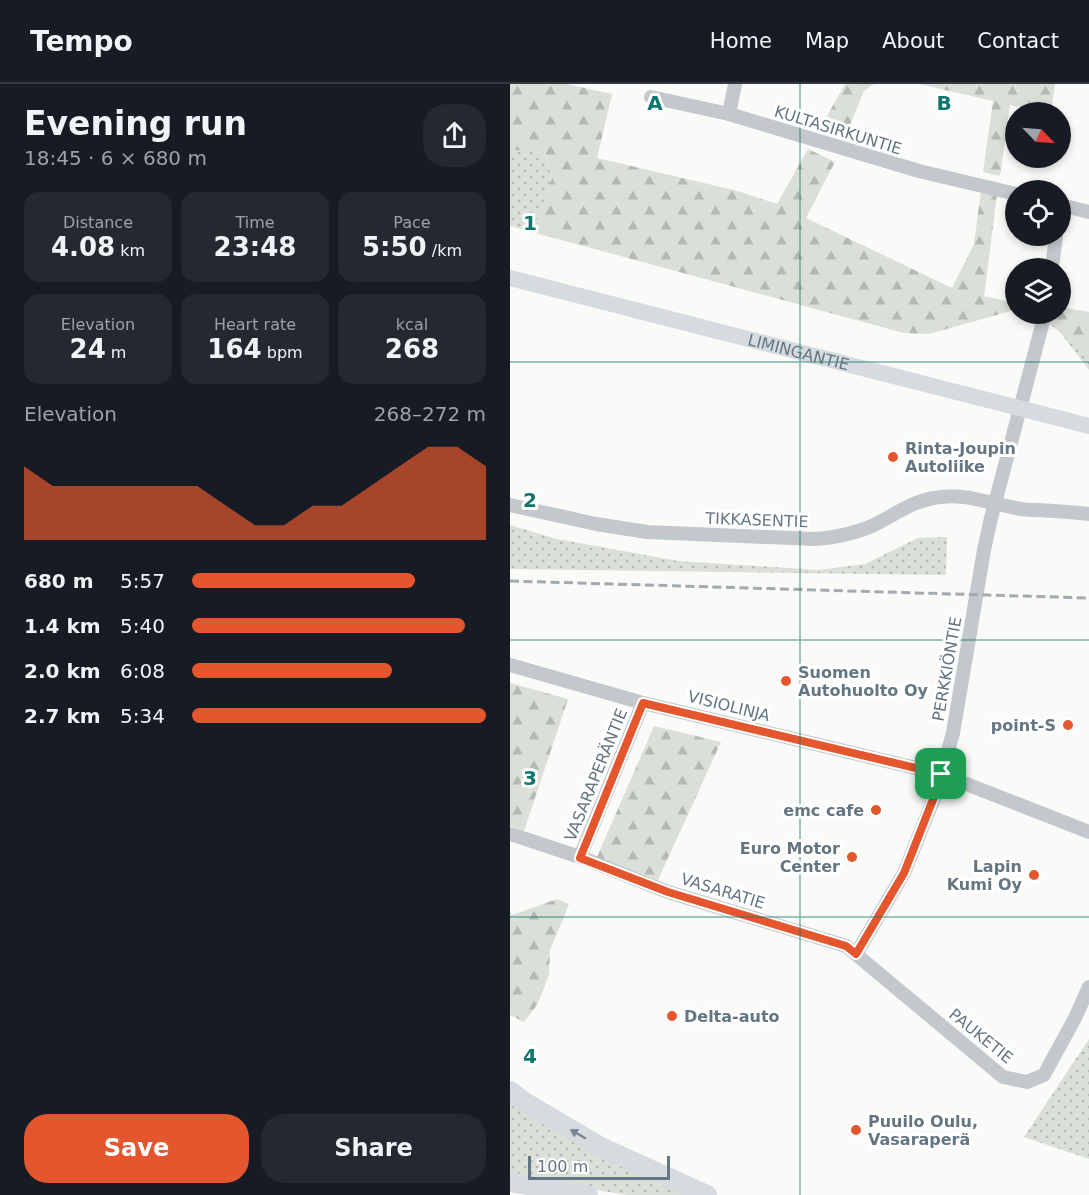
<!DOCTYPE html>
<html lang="en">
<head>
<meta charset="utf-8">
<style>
	body { margin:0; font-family:"DejaVu Sans",sans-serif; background:#242831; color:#f1f3f6; height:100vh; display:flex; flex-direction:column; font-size:22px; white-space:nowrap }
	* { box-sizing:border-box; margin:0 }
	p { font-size:20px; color:#9ea1a6 }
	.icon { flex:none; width:33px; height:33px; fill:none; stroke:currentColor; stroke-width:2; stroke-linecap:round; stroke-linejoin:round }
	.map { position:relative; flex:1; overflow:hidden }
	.panel { display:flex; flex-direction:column; background:#171b24; width:510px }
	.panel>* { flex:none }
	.needle { width:39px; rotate:115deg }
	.tools { position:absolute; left:495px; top:18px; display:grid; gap:12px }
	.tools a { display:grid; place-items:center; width:66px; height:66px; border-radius:50%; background:#171b24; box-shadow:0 3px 9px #0003; font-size:30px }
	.scale { position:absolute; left:18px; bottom:15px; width:142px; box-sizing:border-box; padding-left:6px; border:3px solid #657683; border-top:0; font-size:16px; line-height:21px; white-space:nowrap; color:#657683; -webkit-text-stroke:4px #fff; paint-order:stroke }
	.pin { position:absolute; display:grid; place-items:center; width:51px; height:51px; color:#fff; margin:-26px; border-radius:12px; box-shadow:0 3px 9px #0006 }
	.round { display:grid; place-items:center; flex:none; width:63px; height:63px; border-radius:24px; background:#242831 }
	.head { display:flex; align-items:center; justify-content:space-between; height:102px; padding:0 24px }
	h1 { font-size:33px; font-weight:700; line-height:45px }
	.stats { display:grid; grid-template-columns:repeat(3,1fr); gap:9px; height:102px; padding:6px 24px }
	.stats div { display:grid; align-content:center; border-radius:15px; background:#242831; text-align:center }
	.stats b { font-size:26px; font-weight:700 }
	.stats small { font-size:16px; font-weight:400 }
	.stats p { font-size:16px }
	.chart { height:168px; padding:12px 24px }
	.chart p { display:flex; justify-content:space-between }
	.chart svg { width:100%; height:108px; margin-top:6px; fill:#e4572e; opacity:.7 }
	.primary-button { display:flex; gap:12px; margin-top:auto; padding:12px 24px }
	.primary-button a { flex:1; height:69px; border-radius:24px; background:#e4572e; color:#fff; font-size:24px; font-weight:700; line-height:69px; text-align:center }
	.primary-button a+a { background:#242831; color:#f1f3f6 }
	ul { padding:0 24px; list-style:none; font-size:20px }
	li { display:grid; grid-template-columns:96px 72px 1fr; align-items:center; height:45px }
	li i { height:15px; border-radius:8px; background:#e4572e }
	header { display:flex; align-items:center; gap:36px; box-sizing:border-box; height:84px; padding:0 30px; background:#171b24; border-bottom:2px solid #363941 }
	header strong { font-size:28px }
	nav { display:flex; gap:33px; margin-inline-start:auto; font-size:21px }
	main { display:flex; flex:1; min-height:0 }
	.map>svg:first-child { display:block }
</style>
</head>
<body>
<header>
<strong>Tempo</strong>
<nav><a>Home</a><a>Map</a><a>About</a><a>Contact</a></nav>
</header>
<main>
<section class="panel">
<div class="head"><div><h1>Evening run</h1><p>18:45 · 6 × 680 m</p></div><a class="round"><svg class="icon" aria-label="share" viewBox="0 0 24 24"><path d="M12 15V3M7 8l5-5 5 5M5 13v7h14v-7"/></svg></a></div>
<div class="stats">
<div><p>Distance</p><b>4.08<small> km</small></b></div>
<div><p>Time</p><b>23:48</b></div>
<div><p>Pace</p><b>5:50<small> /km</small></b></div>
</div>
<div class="stats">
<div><p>Elevation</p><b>24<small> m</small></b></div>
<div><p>Heart rate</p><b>164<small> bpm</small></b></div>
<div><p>kcal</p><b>268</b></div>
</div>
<div class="chart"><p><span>Elevation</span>268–272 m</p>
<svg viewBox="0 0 160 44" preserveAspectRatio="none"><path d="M0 44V14L10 22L20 22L30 22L40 22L50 22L60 22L70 30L80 38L90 38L100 30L110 30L120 22L130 14L140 6L150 6L160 14V44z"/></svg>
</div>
<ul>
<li><b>680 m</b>5:57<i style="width:76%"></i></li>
<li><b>1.4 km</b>5:40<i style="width:93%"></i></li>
<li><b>2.0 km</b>6:08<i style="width:68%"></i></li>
<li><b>2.7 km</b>5:34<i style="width:100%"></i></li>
</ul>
<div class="primary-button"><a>Save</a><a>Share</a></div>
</section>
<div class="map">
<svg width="579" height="1111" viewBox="0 0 579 1111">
	<defs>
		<pattern id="grass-dots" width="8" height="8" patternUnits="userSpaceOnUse" patternTransform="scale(1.5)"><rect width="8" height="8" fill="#dadfd7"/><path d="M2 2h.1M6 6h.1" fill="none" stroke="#b4b9b4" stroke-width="1.8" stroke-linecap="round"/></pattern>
		<pattern id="forest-firs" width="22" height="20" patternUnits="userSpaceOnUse" patternTransform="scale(1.5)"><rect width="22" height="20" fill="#dadfd7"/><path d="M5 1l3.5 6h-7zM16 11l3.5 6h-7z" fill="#b4b9b4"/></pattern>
	</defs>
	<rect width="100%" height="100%" fill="#fafaf8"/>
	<g fill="url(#grass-dots)">
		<polygon points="0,66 18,66 36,71 42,96 22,148 0,142"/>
		<polygon points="540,230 544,230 542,236 579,277 579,286 550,248 538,239"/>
		<polygon points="0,441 47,455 168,477 309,486 355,480 408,454 437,453 436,491 0,485"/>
		<polygon points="579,955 579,1075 514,1053"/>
		<polygon points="0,1013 186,1111 116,1111 0,1091"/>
	</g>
	<g fill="url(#forest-firs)">
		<polygon points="0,0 57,0 102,10 87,74 228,107 267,120 298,65 325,78 296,134 442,204 464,160 471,107 487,111 474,212 505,219 501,227 419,250 394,249 22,148 42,95 36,71 18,66 0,66"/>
		<polygon points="335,0 364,0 354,7 338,46 313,39"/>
		<polygon points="409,0 545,0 541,28 534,28 500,21 490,92 473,88 483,17"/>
		<polygon points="551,223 579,228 579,277 541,236 544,230 550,230"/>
		<polygon points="0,599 58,615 14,747 0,742"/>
		<polygon points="144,642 211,658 148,796 87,773"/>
		<polygon points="47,815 59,820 40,866 39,891 27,921 14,938 0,931 0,829 2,831"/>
	</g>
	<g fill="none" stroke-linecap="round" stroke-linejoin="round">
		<g stroke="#c3c8cc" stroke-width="14">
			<polyline points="141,13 219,30 409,87 506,110"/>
			<polyline points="219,30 225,0"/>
			<polyline points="550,121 579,128"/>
			<polyline points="542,184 546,152"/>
			<path d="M0 421 86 440 137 448 304 455C324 454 343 450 362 442 383 432 400 418 424 414 453 408 478 419 506 424 513 426 521 426 528 426 545 427 562 428 579 430"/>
			<polyline points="0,581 133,619 431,690 579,748"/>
			<polyline points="0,750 70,773 133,619"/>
			<polyline points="70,773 158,808 336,862 493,993 517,998 534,991 565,934 579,903"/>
			<polyline points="346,870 394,789 426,709 443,649 474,466 481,434 535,230"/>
		</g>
		<path stroke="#d6dbdf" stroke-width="16" id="s1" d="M0 194 579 342"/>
		<g stroke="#d6dbdf" stroke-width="20">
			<polyline points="0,1007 13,1017 91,1063 197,1111"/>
			<polyline points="0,1098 78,1111"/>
		</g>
		<polyline stroke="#a2aab0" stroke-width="3" stroke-dasharray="9 4.5" stroke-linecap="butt" points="0,497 579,514"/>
	</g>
	<defs><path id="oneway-solid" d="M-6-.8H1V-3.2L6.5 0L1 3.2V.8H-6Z" transform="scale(1.5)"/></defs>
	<use fill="#768591" href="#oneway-solid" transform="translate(68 1050) rotate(-150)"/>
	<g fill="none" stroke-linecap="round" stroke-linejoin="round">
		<defs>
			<polygon id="route" points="133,619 431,690 426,708 394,789 346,870 336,862 158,808 70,774"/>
		</defs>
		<use href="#route" stroke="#fff" stroke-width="12"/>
		<use href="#route" stroke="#e4572e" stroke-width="8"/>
	</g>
	<path fill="none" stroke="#0f766e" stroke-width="1.5" stroke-opacity="0.55" d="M290 0V1111M0 278H579M0 556H579M0 833H579"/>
	<g fill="#e4572e" stroke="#fff" stroke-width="2">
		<circle cx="383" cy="373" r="6"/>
		<circle cx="276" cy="597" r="6"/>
		<circle cx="558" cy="641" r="6"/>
		<circle cx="366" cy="726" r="6"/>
		<circle cx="342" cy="773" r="6"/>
		<circle cx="524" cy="791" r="6"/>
		<circle cx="162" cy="932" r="6"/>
		<circle cx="346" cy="1046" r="6"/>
	</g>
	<g text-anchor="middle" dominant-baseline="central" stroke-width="6" stroke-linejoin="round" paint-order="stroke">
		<g font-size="16" fill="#657683" stroke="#fff">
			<text transform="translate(328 46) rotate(17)">KULTASIRKUNTIE</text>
			<text stroke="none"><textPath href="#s1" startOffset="298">LIMINGANTIE</textPath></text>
			<text transform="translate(247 436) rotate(2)">TIKKASENTIE</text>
			<text transform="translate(437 585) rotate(-80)">PERKKIÖNTIE</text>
			<text transform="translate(219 622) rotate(14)">VISIOLINJA</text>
			<text transform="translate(86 691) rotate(-68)">VASARAPERÄNTIE</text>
			<text transform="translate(213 807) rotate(17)">VASARATIE</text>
			<text transform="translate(471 952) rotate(39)">PAUKETIE</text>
		</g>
		<g font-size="16" font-weight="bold" fill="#657683" stroke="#fff" text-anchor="start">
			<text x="395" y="364">Rinta-Joupin<tspan x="395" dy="18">Autoliike</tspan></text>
			<text x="288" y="588">Suomen<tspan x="288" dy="18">Autohuolto Oy</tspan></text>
			<text x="546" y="641" text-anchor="end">point-S</text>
			<text x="354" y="726" text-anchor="end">emc cafe</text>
			<text x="330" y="764" text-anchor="end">Euro Motor<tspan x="330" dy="18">Center</tspan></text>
			<text x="512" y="782" text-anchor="end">Lapin<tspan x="512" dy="18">Kumi Oy</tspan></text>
			<text x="174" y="932">Delta-auto</text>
			<text x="358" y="1037">Puuilo Oulu,<tspan x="358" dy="18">Vasaraperä</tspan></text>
		</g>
	</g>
	<g font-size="20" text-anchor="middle" font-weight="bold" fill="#0f766e" stroke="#fff" stroke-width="6" stroke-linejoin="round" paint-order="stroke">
		<text x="145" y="26">A</text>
		<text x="434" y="26">B</text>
		<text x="20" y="146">1</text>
		<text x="20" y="423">2</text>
		<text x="20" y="701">3</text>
		<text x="20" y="979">4</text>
	</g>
</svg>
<div class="tools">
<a><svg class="needle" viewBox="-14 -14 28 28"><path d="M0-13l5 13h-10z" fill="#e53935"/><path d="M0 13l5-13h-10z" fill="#9ea1a6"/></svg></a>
<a><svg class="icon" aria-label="locate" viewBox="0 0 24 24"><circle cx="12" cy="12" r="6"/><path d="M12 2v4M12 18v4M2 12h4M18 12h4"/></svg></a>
<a><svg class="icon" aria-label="layers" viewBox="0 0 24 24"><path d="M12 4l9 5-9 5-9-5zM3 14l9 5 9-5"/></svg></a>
</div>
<div class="scale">100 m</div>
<div class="pin" style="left:431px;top:690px;background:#1e9e55"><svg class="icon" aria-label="arrive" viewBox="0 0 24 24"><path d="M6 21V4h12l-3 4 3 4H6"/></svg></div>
</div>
</main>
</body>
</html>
